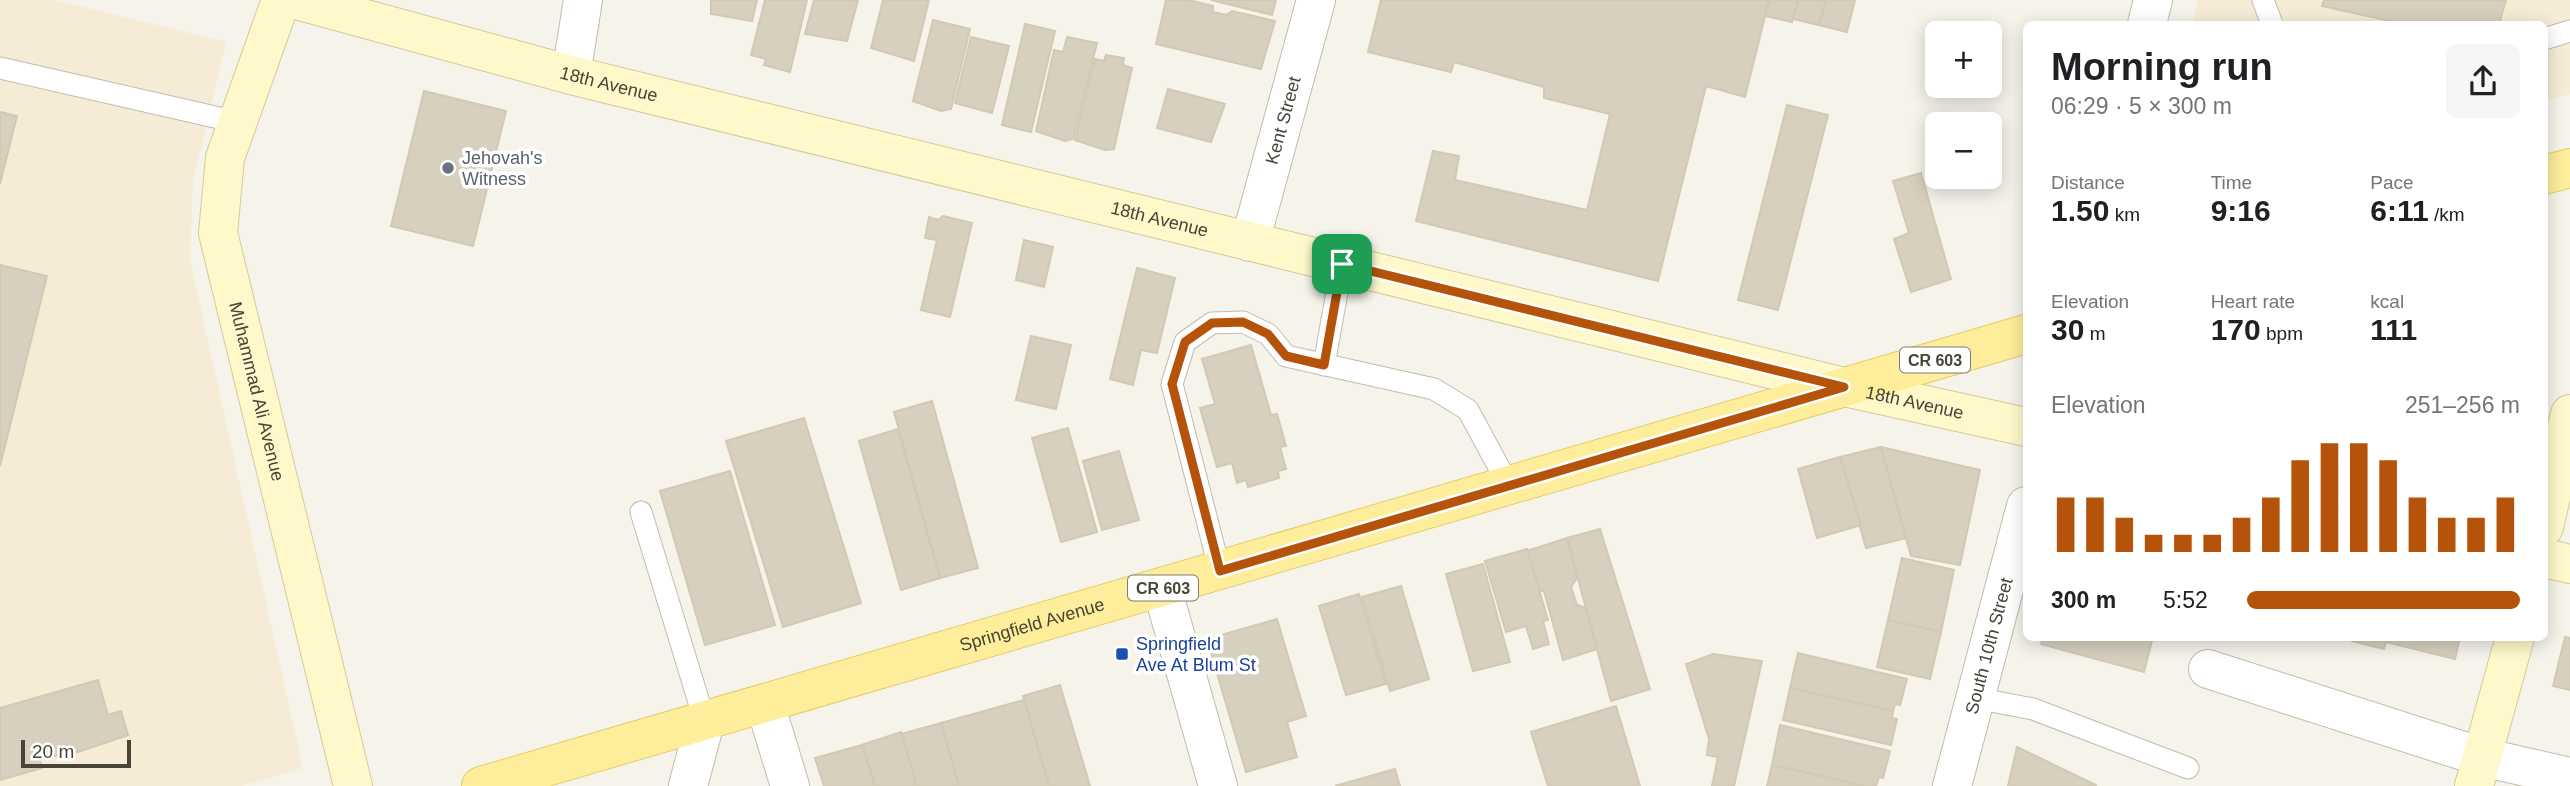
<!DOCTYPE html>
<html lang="en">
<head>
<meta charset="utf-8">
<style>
	body { margin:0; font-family:Arial,sans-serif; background:#f6f6f6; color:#202124; height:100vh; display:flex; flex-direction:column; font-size:26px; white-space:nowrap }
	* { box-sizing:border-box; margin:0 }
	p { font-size:23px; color:#757577 }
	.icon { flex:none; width:38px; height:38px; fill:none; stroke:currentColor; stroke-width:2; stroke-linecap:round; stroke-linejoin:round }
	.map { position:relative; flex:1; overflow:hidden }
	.details { position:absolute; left:2023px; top:21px; width:525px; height:620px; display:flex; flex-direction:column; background:#fff; border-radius:10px; box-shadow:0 4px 18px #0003 }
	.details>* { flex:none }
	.controls { position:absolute; left:1925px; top:21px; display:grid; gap:14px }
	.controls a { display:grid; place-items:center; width:77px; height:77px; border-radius:10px; background:#fff; box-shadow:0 4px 18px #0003; font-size:35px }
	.scale { position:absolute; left:21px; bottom:18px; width:110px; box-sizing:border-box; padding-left:7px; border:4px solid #494438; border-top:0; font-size:19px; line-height:24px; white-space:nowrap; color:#494438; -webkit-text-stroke:5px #fff; paint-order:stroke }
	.pin { position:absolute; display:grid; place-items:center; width:60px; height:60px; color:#fff; margin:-30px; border-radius:14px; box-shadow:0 4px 10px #0006 }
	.round { display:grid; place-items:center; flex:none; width:74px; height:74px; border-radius:10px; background:#f6f6f6 }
	.summary { display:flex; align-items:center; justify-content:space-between; height:119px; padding:0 28px }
	h1 { font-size:38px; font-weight:700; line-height:52px }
	.metrics { display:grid; grid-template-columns:repeat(3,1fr); gap:10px; height:119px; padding:7px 28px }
	.metrics div { display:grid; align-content:center }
	.metrics b { font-size:30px; font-weight:700 }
	.metrics small { font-size:19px; font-weight:400 }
	.metrics p { font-size:19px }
	.chart { height:196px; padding:14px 28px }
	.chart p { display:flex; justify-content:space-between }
	.chart svg { width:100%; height:126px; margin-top:7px; stroke:#b45309; stroke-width:6 }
	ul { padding:0 28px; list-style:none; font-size:23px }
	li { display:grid; grid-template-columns:112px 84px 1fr; align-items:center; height:52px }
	li i { height:18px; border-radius:9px; background:#b45309 }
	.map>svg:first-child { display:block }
</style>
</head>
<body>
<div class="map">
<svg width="2570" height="786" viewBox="0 0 2570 786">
	<rect width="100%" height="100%" fill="#f5f3ea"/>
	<g fill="#f6ecd6">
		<polygon points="0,0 55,0 226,42 193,182 190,260 303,768 242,786 0,786"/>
		<polygon points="2198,0 2570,0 2570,94 2545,102 2544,24 2192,24"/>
	</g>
	<g fill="#d7d0bf" stroke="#d1c9b2" stroke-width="2">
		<polygon points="711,0 757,0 752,21 711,14"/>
		<polygon points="765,0 807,0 790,72 764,65 766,59 751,55"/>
		<polygon points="814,0 858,0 847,41 805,34"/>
		<polygon points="883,0 929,0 914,61 871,48"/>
		<polygon points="1166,0 1188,0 1213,6 1213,12 1226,15 1232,11 1275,21 1261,69 1156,44"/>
		<polygon points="1211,0 1276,0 1272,15"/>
		<polygon points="1381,0 1769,0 1745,97 1706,86 1658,281 1416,221 1433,151 1459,156 1455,180 1587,210 1610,114 1544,98 1544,87 1454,62 1451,72 1368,52"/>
		<polygon points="1769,0 1798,0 1792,22 1765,16"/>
		<polygon points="1798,0 1826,0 1819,25 1793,19"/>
		<polygon points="1826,0 1855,0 1847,32 1819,25"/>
		<polygon points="2324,0 2506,0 2499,24 2403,24 2322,6"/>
		<polygon points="933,20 970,29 951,109 941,111 913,101"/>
		<polygon points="1025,24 1055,31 1031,132 1002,125"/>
		<polygon points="971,37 1009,46 992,113 955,103"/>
		<polygon points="1067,37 1097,43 1073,139 1065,141 1036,131 1054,50 1063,52"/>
		<polygon points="1106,55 1124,58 1123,65 1132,68 1114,149 1105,150 1075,140 1095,59 1104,61"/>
		<polygon points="1168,89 1225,104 1211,142 1157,128"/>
		<polygon points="424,91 506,111 473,246 391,226"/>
		<polygon points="1787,105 1828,115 1778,310 1738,300"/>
		<polygon points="0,112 17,116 0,184"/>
		<polygon points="1921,173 1951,279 1911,292 1894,239 1909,233 1893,181"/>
		<polygon points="943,216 972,223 950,317 921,310 937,240 925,238 929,217 938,220"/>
		<polygon points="1024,240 1053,247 1044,287 1016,280"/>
		<polygon points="0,265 47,276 0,466"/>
		<polygon points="1137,268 1175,278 1157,353 1141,350 1133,385 1110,379"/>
		<polygon points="1031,336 1071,345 1056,409 1016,400"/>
		<polygon points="1251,345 1271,415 1277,414 1286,446 1280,447 1286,469 1278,471 1279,478 1248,487 1246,480 1237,483 1232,463 1217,467 1200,408 1215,404 1202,359"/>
		<polygon points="932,401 978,568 940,578 894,412"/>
		<polygon points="804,418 861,603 783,627 726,441"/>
		<polygon points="1068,428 1097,532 1061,542 1032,438"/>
		<polygon points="898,429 940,578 901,590 859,441"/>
		<polygon points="1881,447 1906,538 1866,548 1840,457"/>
		<polygon points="1881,447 1980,470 1960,565 1911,556"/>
		<polygon points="1119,451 1139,520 1102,530 1083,461"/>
		<polygon points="1840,457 1861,525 1817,538 1798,469"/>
		<polygon points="730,471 775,625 705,645 660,491"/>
		<polygon points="1600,529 1650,689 1611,701 1567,538"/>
		<polygon points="1567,538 1577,578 1571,587 1577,605 1586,608 1597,649 1563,660 1544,591 1539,591 1527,551"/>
		<polygon points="1527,549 1548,620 1543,621 1549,644 1533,649 1526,626 1506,632 1485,561"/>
		<polygon points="1902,558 1954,570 1941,632 1888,620"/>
		<polygon points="1483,564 1510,662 1473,671 1446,574"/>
		<polygon points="1401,586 1429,679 1390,691 1362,597"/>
		<polygon points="1359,594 1386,684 1346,695 1319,606"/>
		<polygon points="1277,619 1306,716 1287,722 1297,757 1246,772 1207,639"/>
		<polygon points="1888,620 1941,632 1930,679 1877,667"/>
		<polygon points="2043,637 2153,637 2144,672 2041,644"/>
		<polygon points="2353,637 2460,637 2455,659 2386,642 2384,649 2352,641"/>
		<polygon points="2565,637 2570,638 2570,690 2553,686"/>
		<polygon points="1798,653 1907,679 1900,705 1895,704 1893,711 1790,688"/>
		<polygon points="1713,654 1762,661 1734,786 1712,786 1718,757 1707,755 1709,739 1686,664"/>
		<polygon points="98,680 108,715 121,711 128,735 63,757 62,754 40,760 42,768 0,780 0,708"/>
		<polygon points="1060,685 1090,786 1049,786 1023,696"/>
		<polygon points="1790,688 1893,711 1892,718 1897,719 1891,745 1783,720"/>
		<polygon points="1024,700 1049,786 959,786 941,723"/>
		<polygon points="1616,706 1640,786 1548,786 1531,732"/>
		<polygon points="941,723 959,786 917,786 901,734"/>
		<polygon points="1780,725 1890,751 1883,778 1879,777 1876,786 1865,786 1772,765"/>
		<polygon points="901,732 917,786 875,786 862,745"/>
		<polygon points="862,745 875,786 824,786 815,758"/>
		<polygon points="2017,747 2096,785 2095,786 2008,786"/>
		<polygon points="1772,765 1865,786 1767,786"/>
		<polygon points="1395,769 1400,786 1335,786"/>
	</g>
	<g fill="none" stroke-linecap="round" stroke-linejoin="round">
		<defs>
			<g id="lane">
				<polyline points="2263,0 2272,24"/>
				<polyline points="2544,39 2570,31"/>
				<polyline points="0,68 237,122"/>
				<polyline points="1324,365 1342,264"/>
				<polyline points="641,512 705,722"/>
				<polyline points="1220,571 1172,384 1185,342 1212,323 1243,322 1268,334 1286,356 1434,389 1468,410 1509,486"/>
				<polyline points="1975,698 2033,709 2188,768"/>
			</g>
			<g id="street">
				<polyline points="2147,24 2153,0"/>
				<polyline points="571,75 583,0"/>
				<path id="s1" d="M1250 242 1316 0"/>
				<polyline points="1162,588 1218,786"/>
				<polyline points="2208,669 2482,757 2570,777"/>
				<polyline points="765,704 790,786"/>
				<polyline points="688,786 705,722"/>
				<path id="s2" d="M1952 786 2026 506"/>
			</g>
			<g id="secondary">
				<path id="s3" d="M281 0 225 158 218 233 353 786"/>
				<path id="s4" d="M296 0 571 75 1844 387 2026 427"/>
				<polyline points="2544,527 2570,414"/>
				<polyline points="2544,558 2570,564"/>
				<polyline points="2474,786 2515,637"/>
			</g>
			<g id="primary">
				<polyline points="2544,175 2570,168"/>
				<path id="s5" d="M481 786 2026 334"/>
			</g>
		</defs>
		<use href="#lane" stroke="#c1bcac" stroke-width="23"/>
		<use href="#street" stroke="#c1bcac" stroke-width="40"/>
		<use href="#secondary" stroke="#d4cb9a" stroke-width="40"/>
		<use href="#primary" stroke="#e4cd69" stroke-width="40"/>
		<use href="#lane" stroke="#fff" stroke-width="21"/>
		<use href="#street" stroke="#fff" stroke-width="38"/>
		<use href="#secondary" stroke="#fef8cb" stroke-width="38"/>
		<use href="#primary" stroke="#feed9a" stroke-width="38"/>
	</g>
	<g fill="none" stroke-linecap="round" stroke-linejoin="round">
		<defs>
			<polygon id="route" points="1342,264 1844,387 1220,571 1172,384 1185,342 1212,323 1243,322 1268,334 1286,356 1324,365"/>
		</defs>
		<use href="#route" stroke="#fff" stroke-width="14"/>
		<use href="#route" stroke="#b45309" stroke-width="9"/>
	</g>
	<circle fill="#6b7280" stroke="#fff" stroke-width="2.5" cx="448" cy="168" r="7"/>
	<rect fill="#1a4fb4" stroke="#fff" stroke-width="2.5" x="1115" y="647" width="14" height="14" rx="3.5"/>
	<g text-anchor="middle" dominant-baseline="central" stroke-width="7" stroke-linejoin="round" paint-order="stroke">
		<g fill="#fff" stroke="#807c74" stroke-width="2">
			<rect x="1900" y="347.5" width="70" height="25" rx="5"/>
			<rect x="1128" y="575.5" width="70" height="25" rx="5"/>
		</g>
		<g font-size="16" font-weight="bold" fill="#494438">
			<text x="1935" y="360">CR 603</text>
			<text x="1163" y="588">CR 603</text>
		</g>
		<g font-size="18" fill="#494438" stroke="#fff">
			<text stroke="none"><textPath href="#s4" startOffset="324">18th Avenue</textPath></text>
			<text stroke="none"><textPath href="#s1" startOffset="126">Kent Street</textPath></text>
			<text stroke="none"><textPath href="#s4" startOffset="891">18th Avenue</textPath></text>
			<text stroke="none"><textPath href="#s3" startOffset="406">Muhammad Ali Avenue</textPath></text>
			<text stroke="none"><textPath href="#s4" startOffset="1668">18th Avenue</textPath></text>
			<text stroke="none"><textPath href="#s5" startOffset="574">Springfield Avenue</textPath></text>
			<text stroke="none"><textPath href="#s2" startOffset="145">South 10th Street</textPath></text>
		</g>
		<g font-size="18" fill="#5b616d" stroke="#fff" text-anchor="start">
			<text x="462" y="158">Jehovah's<tspan x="462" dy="21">Witness</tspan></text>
		</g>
		<g font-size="18" fill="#164399" stroke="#fff" text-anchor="start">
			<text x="1136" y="644">Springfield<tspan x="1136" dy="21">Ave At Blum St</tspan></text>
		</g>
	</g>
</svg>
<div class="controls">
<a>+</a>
<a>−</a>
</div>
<div class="scale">20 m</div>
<div class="pin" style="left:1342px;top:264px;background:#1e9e55"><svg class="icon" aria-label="arrive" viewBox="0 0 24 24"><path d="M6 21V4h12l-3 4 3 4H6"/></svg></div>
<section class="details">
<div class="summary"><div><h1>Morning run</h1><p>06:29 · 5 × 300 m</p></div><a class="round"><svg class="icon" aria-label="share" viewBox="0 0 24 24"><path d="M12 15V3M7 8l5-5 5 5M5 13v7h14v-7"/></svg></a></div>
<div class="metrics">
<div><p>Distance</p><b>1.50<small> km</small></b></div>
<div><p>Time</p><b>9:16</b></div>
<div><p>Pace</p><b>6:11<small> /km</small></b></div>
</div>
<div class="metrics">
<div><p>Elevation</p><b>30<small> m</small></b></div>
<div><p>Heart rate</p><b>170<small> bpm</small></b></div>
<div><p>kcal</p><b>111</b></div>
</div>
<div class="chart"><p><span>Elevation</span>251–256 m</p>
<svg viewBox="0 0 160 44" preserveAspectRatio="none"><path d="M5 44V25M15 44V25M25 44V32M35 44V38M45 44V38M55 44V38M65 44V32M75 44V25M85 44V12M95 44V6M105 44V6M115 44V12M125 44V25M135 44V32M145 44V32M155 44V25"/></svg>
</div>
<ul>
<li><b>300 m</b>5:52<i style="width:100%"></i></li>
</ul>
</section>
</div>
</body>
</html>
